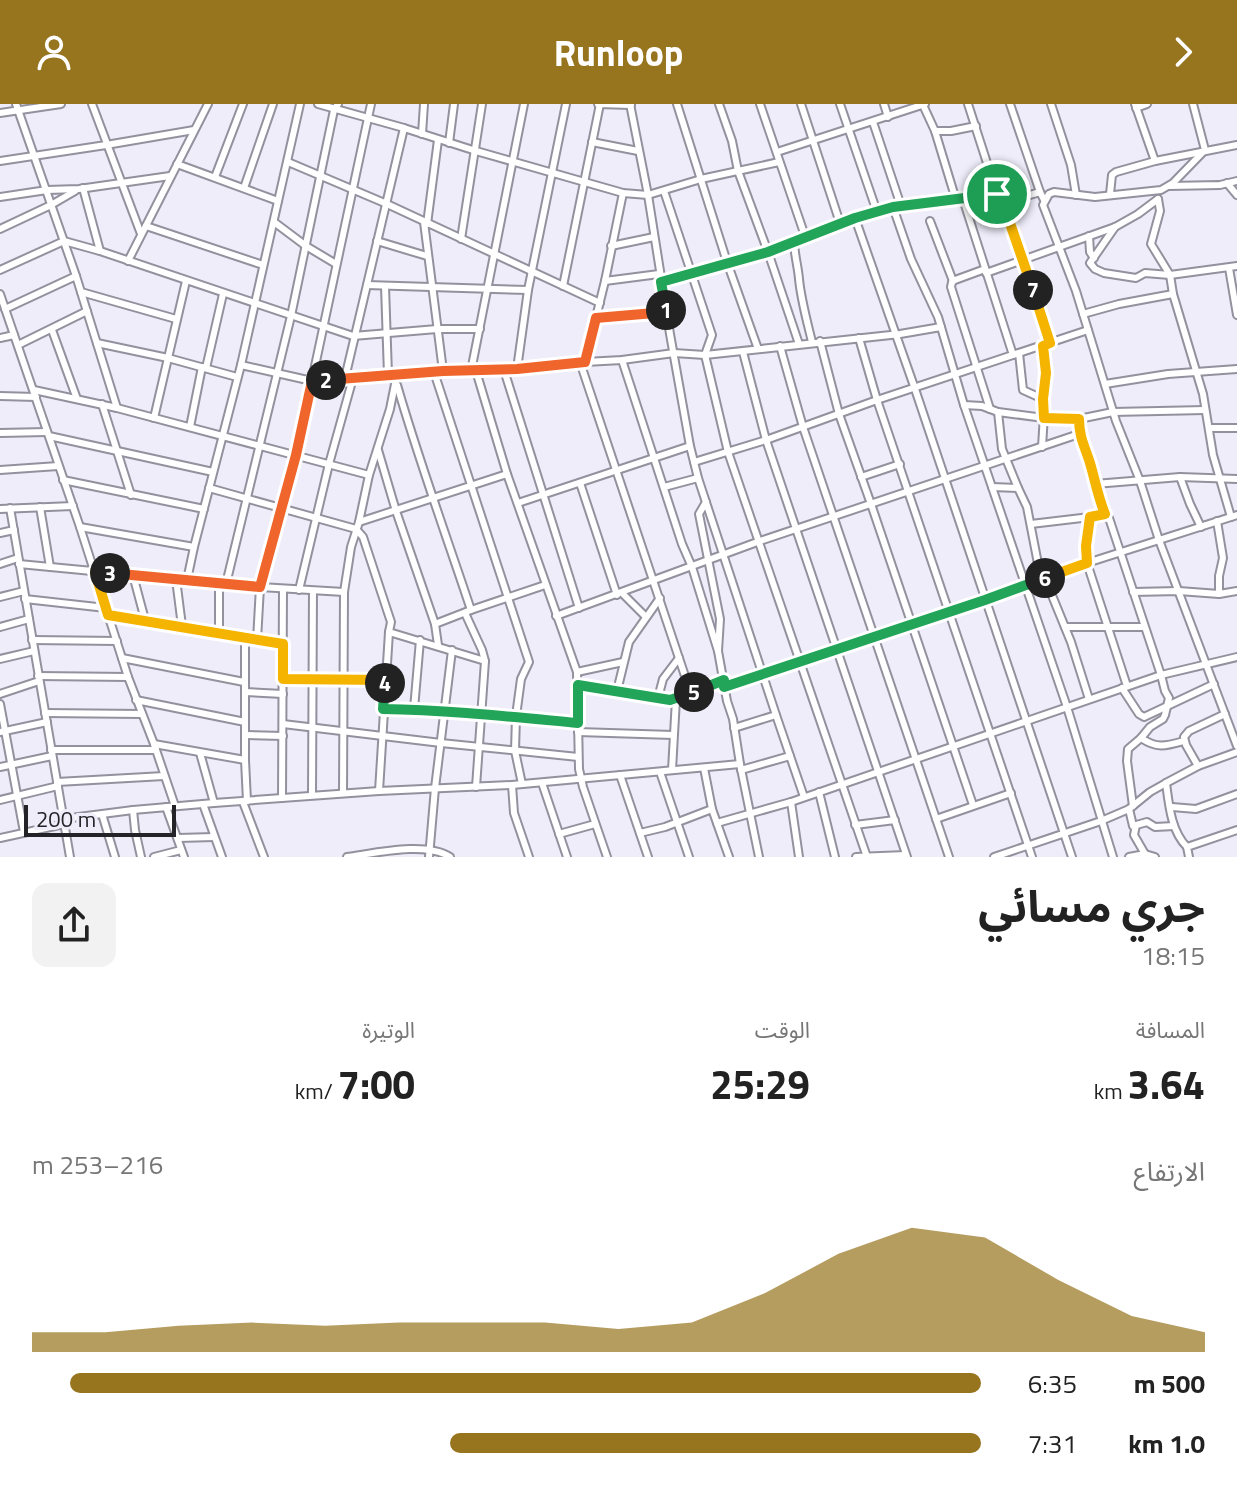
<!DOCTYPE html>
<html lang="ar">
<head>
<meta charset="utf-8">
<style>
	body { margin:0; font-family:"Titillium Web","Noto Sans Arabic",sans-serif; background:#f2f2f2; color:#222; direction:rtl; height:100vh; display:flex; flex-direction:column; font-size:30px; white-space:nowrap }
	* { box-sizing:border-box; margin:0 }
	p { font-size:26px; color:#767676 }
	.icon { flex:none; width:44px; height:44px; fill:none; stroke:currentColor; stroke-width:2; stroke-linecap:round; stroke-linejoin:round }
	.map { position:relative; height:753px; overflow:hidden; direction:ltr }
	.details { display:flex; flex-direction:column; background:#fff; flex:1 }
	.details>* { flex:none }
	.scale { position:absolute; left:24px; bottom:20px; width:152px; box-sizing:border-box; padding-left:8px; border:4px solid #242328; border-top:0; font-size:22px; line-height:28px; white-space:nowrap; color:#242328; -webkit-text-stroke:6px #efedfa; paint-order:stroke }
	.pin { position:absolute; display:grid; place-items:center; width:68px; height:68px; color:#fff; margin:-34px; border:4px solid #fff; border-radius:50%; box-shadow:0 2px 8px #0007 }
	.km { position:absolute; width:40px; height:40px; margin:-20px; border-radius:50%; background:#222; color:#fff; font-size:22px; line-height:40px; text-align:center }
	.round { display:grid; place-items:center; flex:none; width:84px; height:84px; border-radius:16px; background:#f2f2f2 }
	.overview { display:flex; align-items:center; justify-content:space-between; height:136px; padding:0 32px }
	h1 { font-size:44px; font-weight:700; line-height:60px }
	.metrics { display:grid; grid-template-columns:repeat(3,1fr); gap:12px; height:136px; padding:8px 32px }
	.metrics div { display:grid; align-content:center }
	.metrics b { font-size:40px; font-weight:700 }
	.metrics small { font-size:22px; font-weight:400 }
	.metrics p { font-size:22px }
	.chart { height:224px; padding:16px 32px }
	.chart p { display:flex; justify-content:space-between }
	.chart svg { width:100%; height:144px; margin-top:8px; fill:#97741e; opacity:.7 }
	ul { padding:0 32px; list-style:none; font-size:26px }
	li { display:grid; grid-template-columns:128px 96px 1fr; align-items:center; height:60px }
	li i { height:20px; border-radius:10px; background:#97741e }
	header { display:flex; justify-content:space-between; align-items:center; height:104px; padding:0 32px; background:#97741e; color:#fff; font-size:36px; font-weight:700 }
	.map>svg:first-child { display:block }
</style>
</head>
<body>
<header><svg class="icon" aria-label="forward" viewBox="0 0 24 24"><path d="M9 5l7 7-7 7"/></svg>Runloop<svg class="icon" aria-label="person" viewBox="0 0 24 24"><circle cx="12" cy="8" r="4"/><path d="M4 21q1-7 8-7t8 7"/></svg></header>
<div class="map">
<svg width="1237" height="753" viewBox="0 0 1237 753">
	<rect width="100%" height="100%" fill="#efedfa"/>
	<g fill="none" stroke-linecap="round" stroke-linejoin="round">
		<defs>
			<g id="minor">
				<polyline points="16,0 76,172 117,304"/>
				<polyline points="92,0 141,130"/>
				<polyline points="318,0 404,24 476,47 623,89 648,91 701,75 779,58"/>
				<polyline points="598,0 631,1"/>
				<polyline points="630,0 648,91 670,230 690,342 698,374 776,611 734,624"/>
				<polyline points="677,0 727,158 758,245"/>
				<polyline points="719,0 732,37 738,67 768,148 799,240"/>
				<polyline points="760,0 805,132"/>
				<polyline points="801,0 840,119"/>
				<polyline points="840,0 877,108"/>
				<polyline points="884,0 888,13"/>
				<polyline points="968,0 997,90"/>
				<polyline points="1010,0 1040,88"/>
				<polyline points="1051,0 1071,61 1076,91"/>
				<polyline points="1193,0 1205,46 1173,79 1161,86 1095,93 1054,88 1049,90 1043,101 1076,187 1116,317 1140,377 1159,436 1237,642"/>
				<polyline points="923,1 935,27 956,96"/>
				<polyline points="1136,4 1147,0"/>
				<polyline points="0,9 61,0"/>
				<polyline points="873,18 901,102"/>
				<polyline points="935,27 951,27 976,22"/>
				<polyline points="422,30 424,0"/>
				<polyline points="592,38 638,47"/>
				<polyline points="449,39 454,0"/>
				<polyline points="777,48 925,0"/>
				<polyline points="0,57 106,41 194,26"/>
				<polyline points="1155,57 1237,41"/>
				<polyline points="288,58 387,100 600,199"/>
				<polyline points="177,60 278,97"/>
				<polyline points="215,73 243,0"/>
				<polyline points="1227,79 1237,91"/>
				<polyline points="1169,82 1220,81 1237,77"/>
				<polyline points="83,84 100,147"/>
				<polyline points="244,84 273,0"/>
				<polyline points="664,87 712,231 705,251 728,348 867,753"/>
				<polyline points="1110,90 1112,71 1116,68 1155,57 1135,0"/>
				<polyline points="0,93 47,86 79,85 170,72"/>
				<polyline points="963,95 1013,251"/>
				<polyline points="1158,95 1160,107 1151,140 1170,171 1173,190 1203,290 1213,351 1231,413"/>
				<polyline points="1003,99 1050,239"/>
				<polyline points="893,103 911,155 938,213 964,301 1067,603 1113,753"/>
				<polyline points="855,114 915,285 1072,753"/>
				<polyline points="930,117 953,177"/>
				<polyline points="274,118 306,142 336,160"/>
				<polyline points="424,118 443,267"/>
				<polyline points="427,120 438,36"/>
				<polyline points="146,122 263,161"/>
				<polyline points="1115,123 1090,159 1095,165 1104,169 1136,174 1145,169 1170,171 1237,162"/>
				<polyline points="0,125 51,101 75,87"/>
				<polyline points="1089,132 1090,148 1094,154"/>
				<polyline points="461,135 482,0"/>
				<path d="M794 136C794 150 798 162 799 175 801 196 807 217 812 238"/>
				<polyline points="377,137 427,152"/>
				<polyline points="611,142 654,133"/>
				<polyline points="128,157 208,0"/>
				<polyline points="1229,164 1237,211"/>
				<polyline points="985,165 955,176 952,178 951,183 990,305"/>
				<polyline points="0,166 64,137 100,147 353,232 437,225 480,225"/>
				<polyline points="986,169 1115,123 1138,110 1158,95"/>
				<polyline points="605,177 659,170"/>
				<polyline points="661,178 768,148 805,132 877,108 901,102 997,90 1003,99 1040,88 1044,96"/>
				<polyline points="367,181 528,186"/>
				<polyline points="385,182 388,271"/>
				<polyline points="563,182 600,0"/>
				<polyline points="81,188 176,215"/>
				<polyline points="0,190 80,423 128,573 154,640 175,702"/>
				<polyline points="5,205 76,172"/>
				<polyline points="1083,210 1119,200 1173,190"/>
				<polyline points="596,214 666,208"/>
				<polyline points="52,226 77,295"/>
				<polyline points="0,234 14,231"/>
				<polyline points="859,234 877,296 1032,753"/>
				<polyline points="820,237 839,310 871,400 973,701"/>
				<polyline points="97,239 168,254 237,273"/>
				<polyline points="18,241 87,207"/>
				<polyline points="780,242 803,323 949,753"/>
				<polyline points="743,248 766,336 907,753"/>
				<polyline points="1019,249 1023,286 1043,295"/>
				<polyline points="622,256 682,440 692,463 718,547"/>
				<polyline points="580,258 691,590"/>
				<polyline points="585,258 605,177 623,89"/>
				<polyline points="241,261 312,277 443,267 544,263 585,258 622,256 674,249 705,251 900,230 941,223"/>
				<polyline points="206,264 223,190"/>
				<polyline points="517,265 528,186 566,0"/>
				<polyline points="504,266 579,504"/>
				<polyline points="471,267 524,0"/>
				<polyline points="476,267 507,370 577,568 579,665 583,683 607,753"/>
				<polyline points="434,268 529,558 521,575 516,612 515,647 522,680"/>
				<polyline points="345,274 404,24"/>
				<polyline points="1105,280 1168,270 1237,265"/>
				<path d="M397 281C419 357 446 431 471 506"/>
				<polyline points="34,286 117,304 369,371"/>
				<polyline points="0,292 36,293"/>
				<polyline points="102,300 131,391"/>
				<polyline points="964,301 982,302 998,308 1044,314 1079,315 1113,308 1205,306"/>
				<polyline points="998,308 1002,345 1018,384"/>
				<polyline points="154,314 186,177"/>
				<polyline points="190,323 202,263"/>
				<polyline points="1210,324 1237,324"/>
				<polyline points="0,329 47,328"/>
				<path d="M1079 330C1089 356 1095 383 1105 410L1090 413 1086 442 1087 459 1127 582"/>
				<polyline points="49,332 213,368"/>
				<path d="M1042 343C1044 310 1047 275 1043 242"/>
				<polyline points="378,346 396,407 435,520"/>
				<polyline points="694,358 766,336 877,296 1088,226"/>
				<polyline points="0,366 58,362"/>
				<polyline points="861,373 900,360"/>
				<polyline points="1180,373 1190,400 1201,423"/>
				<polyline points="63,376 204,405"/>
				<polyline points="580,379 617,491"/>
				<polyline points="1095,380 1180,373 1237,375"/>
				<polyline points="664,383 698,374"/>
				<polyline points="992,383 1018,384 1027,403 1041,475 1051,489 1071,538 1089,595"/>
				<polyline points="209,384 356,425 363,433 389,512 391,518 389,528 485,557"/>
				<polyline points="706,398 699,410 720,515 718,547 727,597 733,615 740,660"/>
				<polyline points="518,399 690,342"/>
				<polyline points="40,403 50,463"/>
				<polyline points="10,404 70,753"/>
				<polyline points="0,405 73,402"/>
				<polyline points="1105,410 1109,414 1161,571 1165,587 1169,594 1165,611 1163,615 1150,623 1141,634 1128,645 1127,657 1133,702"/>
				<polyline points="1217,417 1223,454 1219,472 1219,490"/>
				<polyline points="359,418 507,370"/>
				<polyline points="1031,420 1090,413"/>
				<polyline points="80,423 194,443"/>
				<polyline points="0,429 14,426"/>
				<polyline points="0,460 18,454"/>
				<polyline points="19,460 260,483 344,488"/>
				<polyline points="133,471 145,516"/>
				<polyline points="176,475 182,522"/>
				<polyline points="187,476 194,443 241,261 300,0"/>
				<polyline points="219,479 219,530"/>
				<polyline points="226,480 291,212 334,6 338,0"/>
				<polyline points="299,486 329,360 353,274"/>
				<polyline points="1133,488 1179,487 1219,490 1237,487"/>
				<polyline points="622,489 646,513"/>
				<polyline points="0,493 24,487"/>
				<polyline points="25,495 106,504"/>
				<polyline points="465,509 482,546 485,557 476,683"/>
				<polyline points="109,511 283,540"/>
				<polyline points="556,512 760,437 1079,330 1079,315"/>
				<polyline points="0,523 29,515"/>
				<polyline points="1065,523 1144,523"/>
				<polyline points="245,534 245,656 247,697"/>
				<polyline points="32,536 117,537"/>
				<polyline points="257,536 260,483 296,351 371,0"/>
				<polyline points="438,541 435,520 471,506 545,481"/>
				<polyline points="122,554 244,578"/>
				<polyline points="0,555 34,547"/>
				<polyline points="577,568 623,558"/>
				<polyline points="38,572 128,573"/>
				<polyline points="283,575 386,576"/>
				<polyline points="578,581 670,596 686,592 724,576"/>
				<polyline points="724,583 985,496 1087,459 1237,411"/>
				<polyline points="1122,584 1139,610 1144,613 1214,580"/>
				<polyline points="617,587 629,538 660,494"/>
				<polyline points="245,588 283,590"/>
				<polyline points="0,590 39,577"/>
				<polyline points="658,594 663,575 679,554"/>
				<polyline points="136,596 245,618"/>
				<polyline points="0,600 24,728"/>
				<polyline points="383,605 516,612 578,619"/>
				<polyline points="414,605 420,536"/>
				<polyline points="45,609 142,610"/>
				<polyline points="776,611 804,693"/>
				<polyline points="283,620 441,639 578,653"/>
				<polyline points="0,628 47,618"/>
				<polyline points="578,628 673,631"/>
				<polyline points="245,631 283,632"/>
				<path d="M1141 634C1157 645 1166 642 1184 637"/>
				<polyline points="154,640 245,656"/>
				<polyline points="51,646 156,646"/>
				<polyline points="200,649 214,699"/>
				<polyline points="1198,662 1186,641 1184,633 1189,627 1225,610"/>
				<polyline points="0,663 52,652"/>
				<polyline points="704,664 712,705 729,753"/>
				<polyline points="672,666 676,595"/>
				<polyline points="741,666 790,652"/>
				<polyline points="660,668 689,753"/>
				<polyline points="620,671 648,753"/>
				<polyline points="57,678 164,672"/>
				<polyline points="542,679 567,753"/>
				<path d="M1166 679C1169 701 1171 727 1187 743"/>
				<polyline points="512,681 514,709 529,753"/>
				<polyline points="379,687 389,528"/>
				<polyline points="819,688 835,753"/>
				<polyline points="343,689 344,488 351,443 359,418 369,371 390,305 397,270"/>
				<polyline points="312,691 313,487"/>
				<polyline points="282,694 283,485"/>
				<polyline points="0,696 58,682"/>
				<polyline points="243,698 264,753"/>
				<polyline points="791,698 799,753"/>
				<polyline points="203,700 222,753"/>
				<polyline points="166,703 184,753"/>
				<polyline points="1172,703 1196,705 1237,690"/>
				<polyline points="1129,705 1133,722 1147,718 1155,723 1174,722"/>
				<polyline points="133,706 135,726 141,753"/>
				<polyline points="102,710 115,753"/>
				<polyline points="63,715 133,706 214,699 379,687 512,681 740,660 759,753"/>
				<polyline points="936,715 1011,689"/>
				<polyline points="717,719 791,698 1161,571 1237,553"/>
				<polyline points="855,721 895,716"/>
				<polyline points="1136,721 1134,731 1145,750"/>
				<polyline points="640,729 665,723 712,705"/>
				<polyline points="559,730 595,720"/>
				<polyline points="0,734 64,720"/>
				<polyline points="178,734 214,733"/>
				<polyline points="154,753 181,746"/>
				<path d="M347 753C376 749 426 737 450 753"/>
				<polyline points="429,753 435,684 452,546"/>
				<polyline points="856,753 906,751"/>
				<polyline points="994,753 1101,717 1129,705 1150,688 1166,679 1198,662 1237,648"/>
				<polyline points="1129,753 1145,750 1155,753"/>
				<polyline points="1189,753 1187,743 1237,726"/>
			</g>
		</defs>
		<use href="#minor" stroke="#93919d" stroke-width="10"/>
		<use href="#minor" stroke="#fff" stroke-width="6"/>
	</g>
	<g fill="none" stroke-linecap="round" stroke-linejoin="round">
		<defs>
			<polyline id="split-1" points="666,206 661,178 768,148 855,114 893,103 997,90"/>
			<polyline id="split-2" points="326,276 443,267 517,265 585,258 596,214 666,208 666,206"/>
			<polyline id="split-3" points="110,469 260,483 296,351 312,277 326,276"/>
			<polyline id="split-4" points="110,469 95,468 108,511 283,540 283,575 386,576 385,579"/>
			<path id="split-5" d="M385 579 383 605C448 606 513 613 578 619V581L670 596 694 588"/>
			<polyline id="split-6" points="694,588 724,576 724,583 985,496 1045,474"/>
			<path id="split-7" d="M1033 186 1050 239 1043 242 1046 269 1043 295 1044 314 1079 315C1079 333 1085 343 1090 359 1095 376 1098 393 1105 410L1090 413 1086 442 1087 459 1045 474"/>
			<polyline id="split-8" points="997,90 1003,99 1033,186"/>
		</defs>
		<use href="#split-1" stroke="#fff" stroke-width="16"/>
		<use href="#split-2" stroke="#fff" stroke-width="16"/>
		<use href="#split-3" stroke="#fff" stroke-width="16"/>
		<use href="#split-4" stroke="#fff" stroke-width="16"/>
		<use href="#split-5" stroke="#fff" stroke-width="16"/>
		<use href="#split-6" stroke="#fff" stroke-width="16"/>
		<use href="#split-7" stroke="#fff" stroke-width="16"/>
		<use href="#split-8" stroke="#fff" stroke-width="16"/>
		<use href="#split-1" stroke="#22a559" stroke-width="10"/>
		<use href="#split-2" stroke="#f0652b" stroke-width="10"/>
		<use href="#split-3" stroke="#f0652b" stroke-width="10"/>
		<use href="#split-4" stroke="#f5b400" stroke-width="10"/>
		<use href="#split-5" stroke="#22a559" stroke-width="10"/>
		<use href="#split-6" stroke="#22a559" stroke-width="10"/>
		<use href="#split-7" stroke="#f5b400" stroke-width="10"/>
		<use href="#split-8" stroke="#f5b400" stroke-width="10"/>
	</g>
</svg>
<div class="scale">200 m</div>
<div class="pin" style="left:997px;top:90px;background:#1e9e55"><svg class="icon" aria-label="arrive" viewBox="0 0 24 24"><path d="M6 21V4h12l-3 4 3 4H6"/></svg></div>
<b class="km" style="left:666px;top:206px">1</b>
<b class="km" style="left:326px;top:276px">2</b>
<b class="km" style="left:110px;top:469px">3</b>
<b class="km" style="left:385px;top:579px">4</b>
<b class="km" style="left:694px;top:588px">5</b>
<b class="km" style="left:1045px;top:474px">6</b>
<b class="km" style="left:1033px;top:186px">7</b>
</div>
<section class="details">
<div class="overview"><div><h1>جري مسائي</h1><p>18:15</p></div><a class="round"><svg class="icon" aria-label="share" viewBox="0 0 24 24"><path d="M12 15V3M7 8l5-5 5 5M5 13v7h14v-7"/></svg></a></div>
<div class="metrics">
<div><p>المسافة</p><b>3.64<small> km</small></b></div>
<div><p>الوقت</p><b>25:29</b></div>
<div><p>الوتيرة</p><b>7:00<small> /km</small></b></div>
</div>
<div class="chart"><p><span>الارتفاع</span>216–253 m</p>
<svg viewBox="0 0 160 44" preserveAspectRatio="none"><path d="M0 44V38L10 38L20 36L30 35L40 36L50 35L60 35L70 35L80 37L90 35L100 26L110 14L120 6L130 9L140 22L150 33L160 38V44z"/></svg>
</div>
<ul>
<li><b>500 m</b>6:35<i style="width:96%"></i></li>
<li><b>1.0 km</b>7:31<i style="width:56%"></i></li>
</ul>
</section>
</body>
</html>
